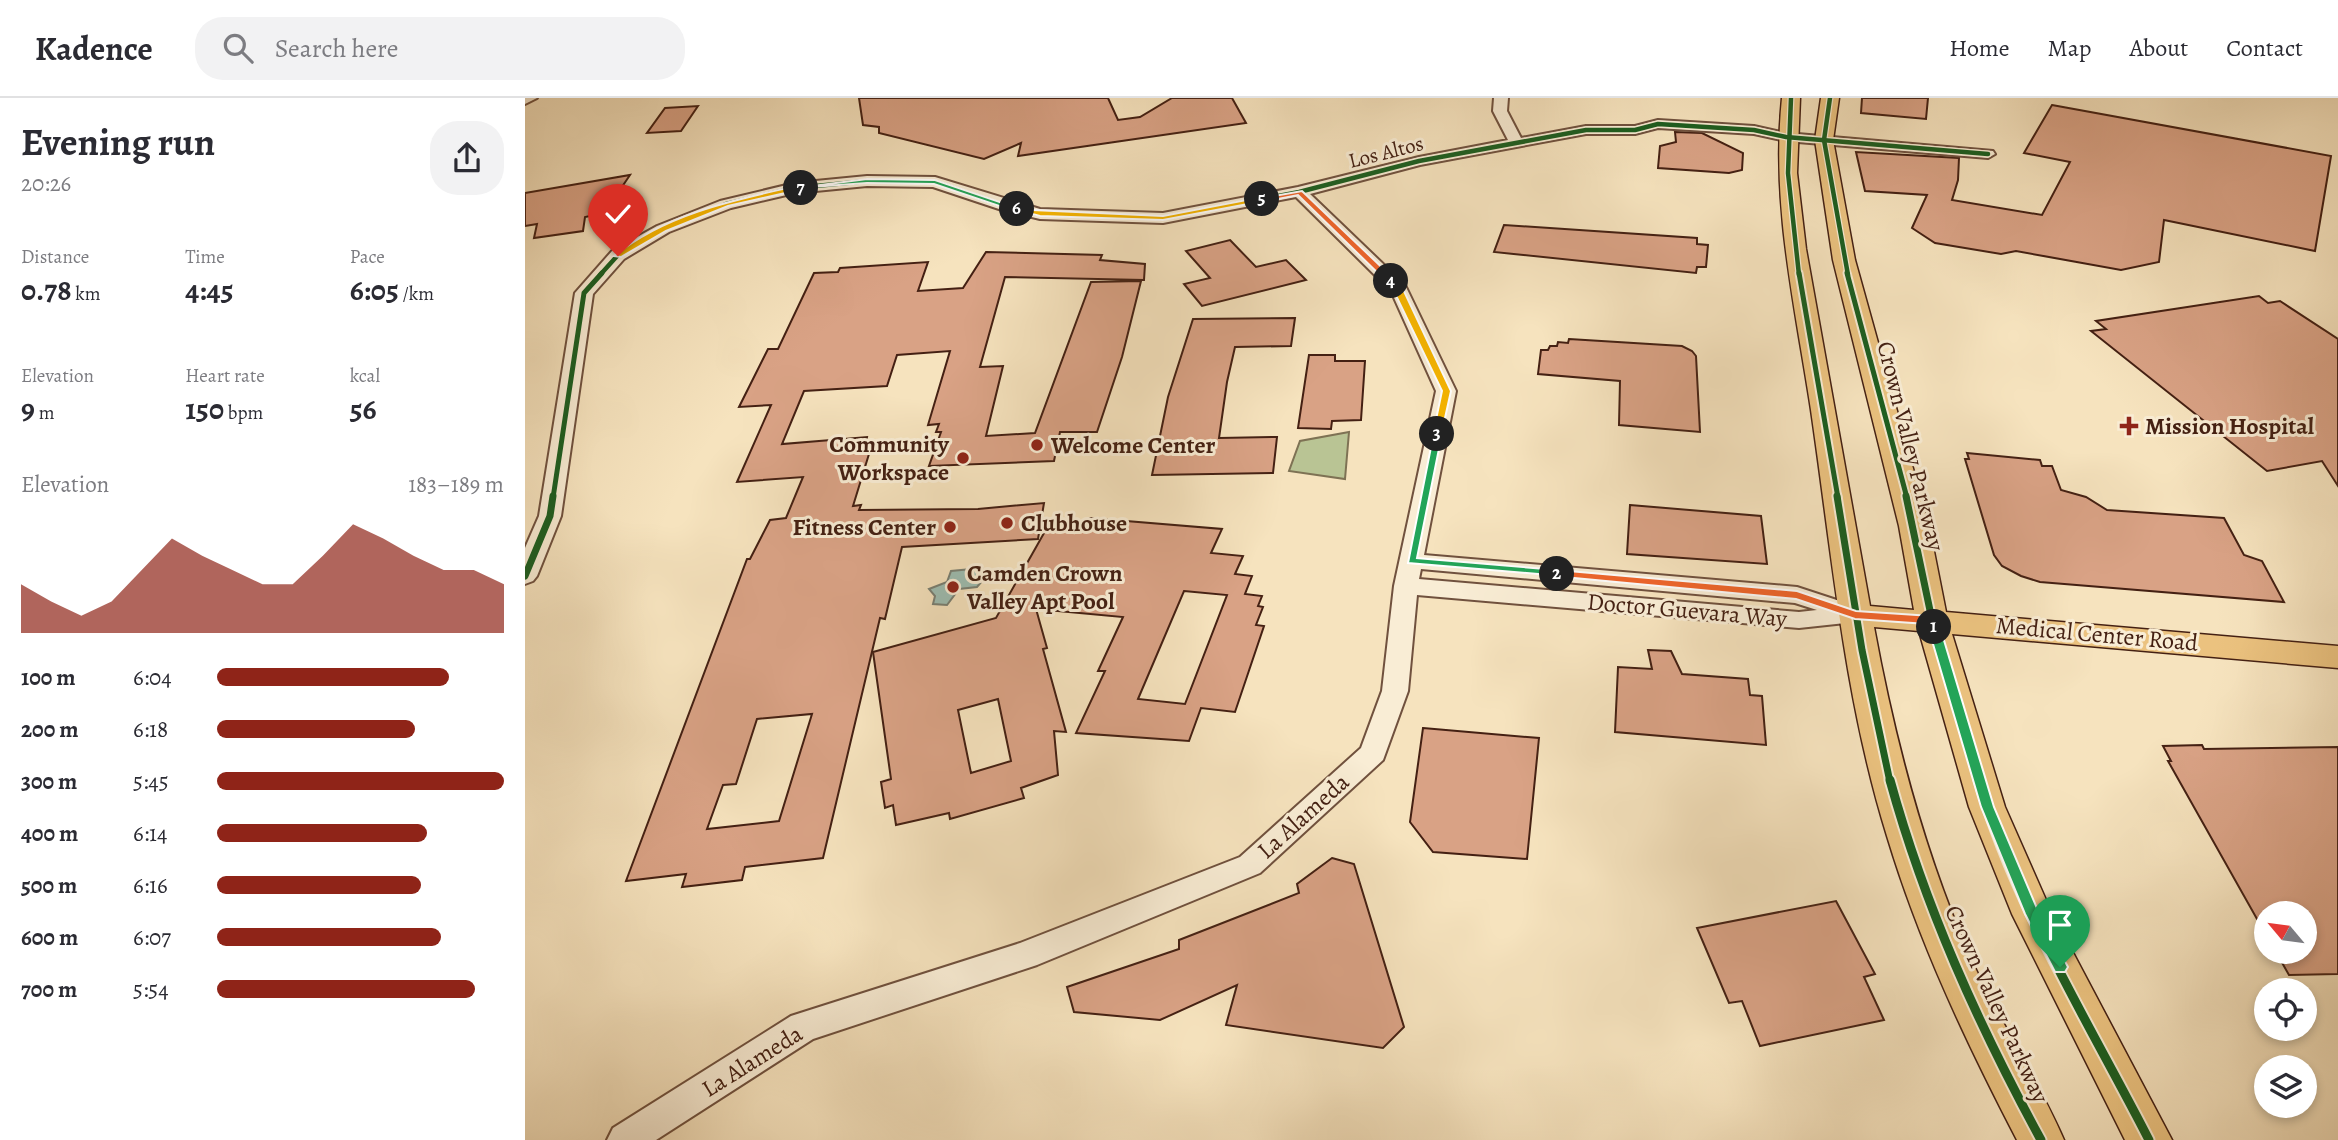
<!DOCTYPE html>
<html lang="en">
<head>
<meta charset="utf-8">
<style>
	body { margin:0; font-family:Alegreya,serif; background:#f2f2f3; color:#2b2b33; height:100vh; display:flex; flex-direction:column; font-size:26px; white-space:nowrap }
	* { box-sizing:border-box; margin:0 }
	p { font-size:23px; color:#7c7c81 }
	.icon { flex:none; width:38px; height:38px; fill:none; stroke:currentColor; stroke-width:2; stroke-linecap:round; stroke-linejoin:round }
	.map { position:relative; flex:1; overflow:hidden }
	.sheet { display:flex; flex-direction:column; background:#fff; width:525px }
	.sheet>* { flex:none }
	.needle { width:46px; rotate:299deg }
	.fabs { position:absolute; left:1729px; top:803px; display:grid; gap:14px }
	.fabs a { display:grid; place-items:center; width:63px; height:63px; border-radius:50%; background:#fff; box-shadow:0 4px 10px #0003; font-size:35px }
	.pin { position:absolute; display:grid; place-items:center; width:60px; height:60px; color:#fff; margin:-72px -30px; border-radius:50% 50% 50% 0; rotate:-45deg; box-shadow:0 0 7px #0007 }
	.pin .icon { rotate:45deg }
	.km { position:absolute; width:35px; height:35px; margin:-18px; border-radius:50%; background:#222; color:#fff; font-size:19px; line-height:35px; text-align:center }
	.round { display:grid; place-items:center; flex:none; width:74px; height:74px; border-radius:28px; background:#f2f2f3 }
	.overview { display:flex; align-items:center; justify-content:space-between; height:119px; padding:0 21px }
	h1 { font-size:38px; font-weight:700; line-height:52px }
	.metrics { display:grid; grid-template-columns:repeat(3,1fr); gap:10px; height:119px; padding:7px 21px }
	.metrics div { display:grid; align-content:center }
	.metrics b { font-size:30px; font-weight:700 }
	.metrics small { font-size:19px; font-weight:400 }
	.metrics p { font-size:19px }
	.chart { height:196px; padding:14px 21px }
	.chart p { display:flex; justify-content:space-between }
	.chart svg { width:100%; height:126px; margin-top:7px; fill:#8f2418; opacity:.7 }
	ul { padding:0 21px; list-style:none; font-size:23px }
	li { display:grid; grid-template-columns:112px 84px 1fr; align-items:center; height:52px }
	li i { height:18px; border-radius:9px; background:#8f2418 }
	header { display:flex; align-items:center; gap:42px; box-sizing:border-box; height:98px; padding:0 35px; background:#fff; border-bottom:2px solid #e1e1e2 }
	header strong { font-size:33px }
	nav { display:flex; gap:38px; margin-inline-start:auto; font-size:24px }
	.search { width:490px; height:63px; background:#f2f2f3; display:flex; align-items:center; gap:18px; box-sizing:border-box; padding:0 24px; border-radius:28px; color:#7c7c81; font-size:26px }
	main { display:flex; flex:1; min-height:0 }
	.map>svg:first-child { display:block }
</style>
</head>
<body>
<header>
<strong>Kadence</strong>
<div class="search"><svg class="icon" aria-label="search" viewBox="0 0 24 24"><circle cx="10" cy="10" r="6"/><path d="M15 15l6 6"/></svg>Search here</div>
<nav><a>Home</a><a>Map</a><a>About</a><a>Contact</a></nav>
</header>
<main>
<section class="sheet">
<div class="overview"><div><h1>Evening run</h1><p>20:26</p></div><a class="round"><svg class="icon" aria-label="share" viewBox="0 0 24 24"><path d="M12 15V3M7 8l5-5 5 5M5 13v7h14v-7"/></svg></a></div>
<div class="metrics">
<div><p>Distance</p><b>0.78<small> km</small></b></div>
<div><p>Time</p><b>4:45</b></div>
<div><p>Pace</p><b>6:05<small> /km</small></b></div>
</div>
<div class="metrics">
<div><p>Elevation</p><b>9<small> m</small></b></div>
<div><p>Heart rate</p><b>150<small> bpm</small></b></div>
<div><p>kcal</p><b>56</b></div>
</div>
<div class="chart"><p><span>Elevation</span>183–189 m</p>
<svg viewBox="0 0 160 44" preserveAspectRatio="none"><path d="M0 44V27L10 33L20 38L30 33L40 22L50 11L60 17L70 22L80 27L90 27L100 17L110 6L120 11L130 17L140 22L150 22L160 27V44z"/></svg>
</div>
<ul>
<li><b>100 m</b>6:04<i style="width:81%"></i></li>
<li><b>200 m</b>6:18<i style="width:69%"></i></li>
<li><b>300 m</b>5:45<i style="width:100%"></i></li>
<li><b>400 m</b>6:14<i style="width:73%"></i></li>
<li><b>500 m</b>6:16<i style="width:71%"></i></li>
<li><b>600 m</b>6:07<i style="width:78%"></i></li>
<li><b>700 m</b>5:54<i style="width:90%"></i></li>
</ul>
</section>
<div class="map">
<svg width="1813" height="1042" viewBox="0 0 1813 1042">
	<rect width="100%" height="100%" fill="#f6e3be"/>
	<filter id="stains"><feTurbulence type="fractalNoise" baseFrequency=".00286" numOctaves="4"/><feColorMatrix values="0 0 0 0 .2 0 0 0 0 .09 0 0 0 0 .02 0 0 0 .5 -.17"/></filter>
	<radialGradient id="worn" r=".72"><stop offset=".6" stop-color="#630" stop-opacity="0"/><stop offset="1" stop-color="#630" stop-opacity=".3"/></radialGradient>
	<polygon fill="#b9c494" stroke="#7e7254" stroke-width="2" points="824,334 820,381 764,373 775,343"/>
	<polygon fill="#9dbeb3" stroke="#797f73" stroke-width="2" points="457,470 463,476 452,489 434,491 422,507 408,506 410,498 404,491 422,484 426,473"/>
	<g fill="#d9a285" stroke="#442013" stroke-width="2" fill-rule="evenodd">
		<polygon points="334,0 583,0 593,22 615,19 647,0 707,0 721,25 493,58 496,45 459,61 354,35 354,29 338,27"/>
		<polygon points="1337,0 1403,0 1401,21 1336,15"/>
		<polygon points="1527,7 1806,58 1790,153 1639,122 1634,164 1596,172 1491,153 1476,156 1410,145 1387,130 1402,97 1340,93 1331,54 1434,60 1433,82 1427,102 1517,117 1545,64 1499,55"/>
		<polygon points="173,8 156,33 122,35 140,10"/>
		<polygon points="1150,34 1177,35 1218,55 1217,72 1204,75 1133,70 1135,48 1151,44"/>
		<polygon points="105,77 86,105 72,107 70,117 60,119 58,133 9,140 12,126 0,128 0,95"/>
		<polygon points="979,127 1172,140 1172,146 1183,147 1181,169 1172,169 1171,175 969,154"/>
		<polygon points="705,142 731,169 761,162 781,182 677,208 659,186 685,180 661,153"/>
		<path d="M461 154 577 157 575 162 620 166 619 182 480 179 455 269 478 268 461 338 510 335 566 184 616 183 597 259 572 334H535L529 363 404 368 416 334H411L414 326 403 327 425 253 372 257 362 288 279 293 257 346 342 339 341 344 348 343 328 408 336 407 334 412 453 411 519 405 513 441 377 449 360 521 355 520 298 760 220 769 217 782 157 789 161 776 101 783 222 461H225L245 422 261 420 278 379 212 384 246 307 214 309 243 251H253L289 175 313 174 315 170 403 164 393 193 438 190ZM287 616 254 723 182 731 198 687 211 686 232 621Z"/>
		<polygon points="1734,198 1743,205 1755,203 1813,241 1813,388 1797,363 1742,373 1566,233 1581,231 1571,223"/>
		<polygon points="770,220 766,248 710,249 702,284 694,340 752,339 748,375 627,377 643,299 668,221"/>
		<polygon points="1044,241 1157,248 1167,253 1171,258 1175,334 1094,327 1095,283 1013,276 1016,252 1023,252 1025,248 1032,248 1033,244 1043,245"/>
		<polygon points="784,257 810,257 810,263 840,263 836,322 807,323 806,331 773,330"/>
		<polygon points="1442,355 1515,362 1517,368 1527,368 1536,392 1561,399 1582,412 1699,420 1719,457 1737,463 1759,504 1515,484 1496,478 1477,468 1469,457 1440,361 1444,361"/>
		<polygon points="1105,407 1236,418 1242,466 1102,456"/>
		<path d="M565 420 697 431 686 455 718 458 710 476 727 478 720 496 737 498 733 508 738 509 731 527 739 528 710 614 676 610 664 643 551 635 580 573H573L598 519 511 511 522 550 518 551 541 634 529 633 533 677 496 690 499 700 425 721 424 715 371 727 368 707 360 710 356 684 366 681 348 554 471 520 523 428 558 431ZM659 493 702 497 660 606 613 601ZM473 601 486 663 446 675 433 612Z"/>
		<polygon points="1123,552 1146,553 1157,576 1223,581 1225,597 1237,598 1241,647 1090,634 1093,569 1127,571"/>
		<polygon points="898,630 1014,640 1002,761 908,754 885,724"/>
		<polygon points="1677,647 1679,651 1813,649 1813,876 1764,877 1751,854 1780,854 1780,816 1741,816 1741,837 1643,663 1646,663 1638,648"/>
		<polygon points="807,760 829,766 879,929 858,950 701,927 712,887 635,922 549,914 542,889 654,851 654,842 774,795 772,786"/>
		<polygon points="1311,803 1350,876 1339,879 1359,922 1235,948 1217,903 1204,905 1172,830"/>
	</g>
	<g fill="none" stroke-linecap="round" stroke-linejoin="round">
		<defs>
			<g id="minor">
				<polygon points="0,0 12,0 0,6"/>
				<path d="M969 0H983L982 13 996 40 1061 28H1110L1133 22 1229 28 1261 35 1468 53 1470 56 1463 60 1261 43 1229 36 1133 30 1110 36H1061L895 67 785 96 880 187 931 293 899 457 1272 489 1339 511 1342 517 1339 523 1274 530 892 497 883 593 858 662 735 775 512 867 288 941 131 1042H82L88 1030 266 918 495 845 715 759 836 650 857 593 869 488 911 293 866 193 771 99 638 125 515 121 477 112 408 89 342 88 270 95 206 110 144 134 99 161 68 196 36 418 12 478 8 483 0 486V450L14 418 50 195 87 153 132 128 195 103 270 85 342 78 410 79 515 111 638 115 773 89 894 59 983 42 968 13ZM896 471 1270 505 1292 512 1274 514 894 481Z"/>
			</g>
			<path id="major" d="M1257 0H1275L1272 75 1281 151 1345 508 1389 512 1374 428 1308 162 1290 42 1296 0H1314L1308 42 1330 162 1404 428 1421 514 1813 548V570L1427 536 1480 709 1525 811 1647 1042H1600L1487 816 1444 709 1394 533 1349 529C1370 643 1399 755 1446 861 1474 923 1512 980 1539 1042H1492C1441 944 1394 844 1362 738 1319 600 1307 455 1286 312 1270 207 1246 107 1257 0Z"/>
		</defs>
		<use href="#minor" stroke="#70513e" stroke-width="4"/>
		<use href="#major" stroke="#442013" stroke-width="3"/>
		<use href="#minor" fill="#f9edd5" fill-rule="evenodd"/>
		<use href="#major" fill="#ebc27f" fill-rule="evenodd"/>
		<defs>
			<g id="cycleway-far3">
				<polyline points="1266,0 1263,75 1274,177"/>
				<polyline points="1305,0 1299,42 1323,177"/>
				<polyline points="75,177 93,157 138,131 201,106 270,90 342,83 410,84 483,109 515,116 638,120 774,94 894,63 1061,32 1110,32 1133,26 1229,32 1261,39 1463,56"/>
			</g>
			<g id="cycleway-far2">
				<polyline points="1274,175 1313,400"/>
				<polyline points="1322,175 1382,400"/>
				<polyline points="28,400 59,195 77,175"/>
			</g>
			<g id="cycleway-far1">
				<polyline points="1312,398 1337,552 1365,684"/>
				<polyline points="1381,398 1407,522 1455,684"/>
				<polyline points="0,478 25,418 28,398"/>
			</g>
			<g id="cycleway">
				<path d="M1365 682C1400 809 1453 926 1516 1042"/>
				<path d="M1454 682C1491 808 1564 925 1624 1042"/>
			</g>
		</defs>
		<use href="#cycleway-far3" stroke="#f9edd5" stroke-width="7"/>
		<use href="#cycleway-far2" stroke="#f9edd5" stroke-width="9"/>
		<use href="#cycleway-far1" stroke="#f9edd5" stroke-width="11"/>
		<use href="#cycleway" stroke="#f9edd5" stroke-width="13"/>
		<use href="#cycleway-far3" stroke="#1b5e20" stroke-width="4.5"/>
		<use href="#cycleway-far2" stroke="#1b5e20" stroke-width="5"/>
		<use href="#cycleway-far1" stroke="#1b5e20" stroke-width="7"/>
		<use href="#cycleway" stroke="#1b5e20" stroke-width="9"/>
	</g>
	<polygon fill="#22a559" stroke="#fff" stroke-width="2" points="1409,525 1415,529 1469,709 1514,815 1543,869 1540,874 1530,874 1500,816 1456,709 1403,529"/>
	<polygon fill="#f0652b" stroke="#fff" stroke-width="2" points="1032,472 1272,493 1331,513 1407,518 1411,519 1415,529 1409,533 1402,526 1330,521 1271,501 1028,478 1026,476"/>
	<polygon fill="#22a559" stroke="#fff" stroke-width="2" points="909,334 917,336 892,460 1032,472 1037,476 1036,478 883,465"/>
	<polygon fill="#f5b400" stroke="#fff" stroke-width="2" points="863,181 869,181 878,191 926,293 916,338 908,336 917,293"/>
	<polygon fill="#f0652b" stroke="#fff" stroke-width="2" points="777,93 869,181 869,185 863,185 773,97 737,104 733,101"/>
	<polygon fill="#f5b400" stroke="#fff" stroke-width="2" points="737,99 739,103 638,122 515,118 488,111 638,118"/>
	<polygon fill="#22a559" stroke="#fff" stroke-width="2" points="342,81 410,82 495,111 489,113 409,86 342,85 272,90"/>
	<path fill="#f5b400" stroke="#fff" stroke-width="2" d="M276 87 278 91 203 108 141 133 96 159 89 158C141 115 213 101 276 87Z"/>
	<g fill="#8f2418" stroke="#f9edd5" stroke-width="2.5">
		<path d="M1600.5 317.5h7v7h7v7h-7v7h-7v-7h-7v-7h7z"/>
		<circle cx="512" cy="347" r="7"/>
		<circle cx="438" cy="360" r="7"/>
		<circle cx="482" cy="425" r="7"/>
		<circle cx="425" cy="429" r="7"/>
		<circle cx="428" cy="489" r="7"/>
	</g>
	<g text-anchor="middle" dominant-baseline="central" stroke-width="6" stroke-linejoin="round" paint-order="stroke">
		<g font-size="21" fill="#442013" stroke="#f9edd5">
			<text transform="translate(861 54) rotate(-14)">Los Altos</text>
		</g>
		<g font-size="24" font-weight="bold" fill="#442013" stroke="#f9edd5" text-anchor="start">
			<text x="1620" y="328">Mission Hospital</text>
			<text x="424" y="346" text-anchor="end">Community<tspan x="424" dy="28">Workspace</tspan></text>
			<text x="526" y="347">Welcome Center</text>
			<text x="496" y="425">Clubhouse</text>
			<text x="411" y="429" text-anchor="end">Fitness Center</text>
			<text x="442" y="475">Camden Crown<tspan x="442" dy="28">Valley Apt Pool</tspan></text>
		</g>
		<g font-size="24" fill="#442013" stroke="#f9edd5">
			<text transform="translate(1386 348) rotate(76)">Crown Valley Parkway</text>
			<text transform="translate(1162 512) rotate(5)">Doctor Guevara Way</text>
			<text transform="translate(1572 536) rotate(5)">Medical Center Road</text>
			<text transform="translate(778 718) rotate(-42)">La Alameda</text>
			<text transform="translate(1472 906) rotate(65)">Crown Valley Parkway</text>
			<text transform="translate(227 963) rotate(-32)">La Alameda</text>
		</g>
	</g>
	<rect width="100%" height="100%" filter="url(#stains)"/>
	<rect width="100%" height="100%" fill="url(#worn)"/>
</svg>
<div class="fabs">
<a><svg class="needle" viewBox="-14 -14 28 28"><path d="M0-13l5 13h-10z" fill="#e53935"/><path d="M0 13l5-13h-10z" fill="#7c7c81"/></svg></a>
<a><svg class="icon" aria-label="locate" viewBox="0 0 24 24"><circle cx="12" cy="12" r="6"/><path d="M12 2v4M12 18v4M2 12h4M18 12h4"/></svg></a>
<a><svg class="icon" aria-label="layers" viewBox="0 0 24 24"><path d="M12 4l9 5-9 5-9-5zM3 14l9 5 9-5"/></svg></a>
</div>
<div class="pin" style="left:1535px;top:869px;background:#1e9e55"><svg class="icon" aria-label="arrive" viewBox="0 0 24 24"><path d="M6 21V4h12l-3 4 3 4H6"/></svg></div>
<div class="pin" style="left:93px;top:158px;background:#d93025"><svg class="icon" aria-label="check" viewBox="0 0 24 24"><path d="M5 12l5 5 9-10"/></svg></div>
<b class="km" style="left:1409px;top:529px">1</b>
<b class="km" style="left:1032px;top:476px">2</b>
<b class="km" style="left:912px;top:336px">3</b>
<b class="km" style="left:866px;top:183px">4</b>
<b class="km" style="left:737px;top:101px">5</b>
<b class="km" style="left:492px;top:111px">6</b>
<b class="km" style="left:276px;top:90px">7</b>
</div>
</main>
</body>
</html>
